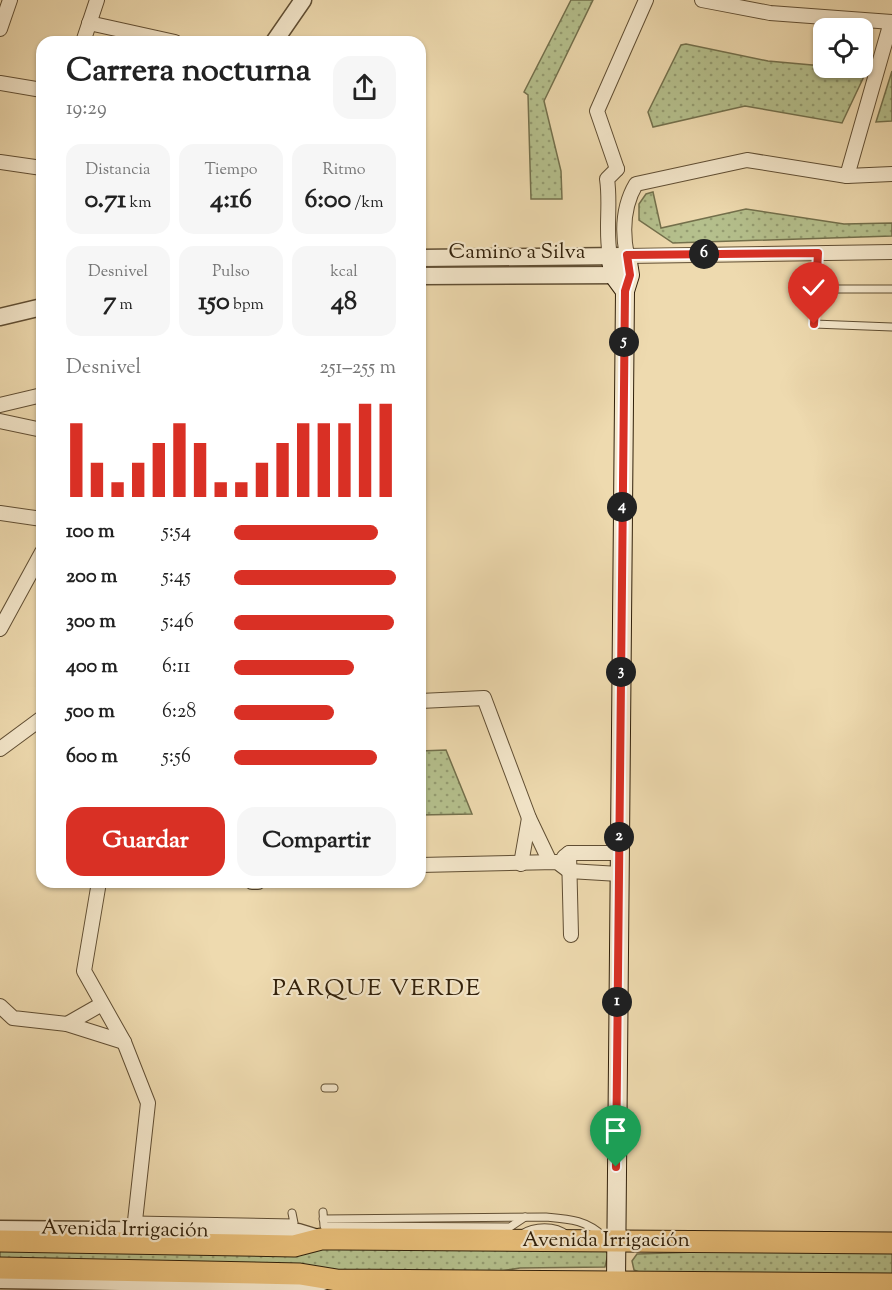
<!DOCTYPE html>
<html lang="es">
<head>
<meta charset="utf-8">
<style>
	body { margin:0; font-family:"Sorts Mill Goudy",serif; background:#f6f6f6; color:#222; height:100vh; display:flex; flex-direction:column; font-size:22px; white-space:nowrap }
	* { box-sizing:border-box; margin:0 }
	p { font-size:20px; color:#767676 }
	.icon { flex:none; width:33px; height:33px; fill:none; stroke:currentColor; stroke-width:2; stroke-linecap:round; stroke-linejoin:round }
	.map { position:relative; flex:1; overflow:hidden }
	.sheet { position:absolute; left:36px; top:36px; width:390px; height:852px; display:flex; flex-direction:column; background:#fff; border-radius:18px; box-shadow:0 2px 4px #0004 }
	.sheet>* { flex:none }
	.fabs { position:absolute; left:813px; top:18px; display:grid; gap:12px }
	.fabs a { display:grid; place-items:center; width:60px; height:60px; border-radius:12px; background:#fff; box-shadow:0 2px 4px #0004; font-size:30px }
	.pin { position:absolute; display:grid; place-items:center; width:51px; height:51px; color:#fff; margin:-62px -26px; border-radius:50% 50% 50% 0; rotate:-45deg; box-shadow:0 0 6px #0007 }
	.pin .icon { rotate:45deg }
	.km { position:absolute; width:30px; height:30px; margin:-15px; border-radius:50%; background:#222; color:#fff; font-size:16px; line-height:30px; text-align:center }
	.round { display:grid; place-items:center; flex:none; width:63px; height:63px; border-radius:18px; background:#f6f6f6 }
	.head { display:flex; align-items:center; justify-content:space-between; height:102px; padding:0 30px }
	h1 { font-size:33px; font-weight:700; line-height:45px }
	.stats { display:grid; grid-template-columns:repeat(3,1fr); gap:9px; height:102px; padding:6px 30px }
	.stats div { display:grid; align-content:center; border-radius:15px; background:#f6f6f6; text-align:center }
	.stats b { font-size:26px; font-weight:700 }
	.stats small { font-size:16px; font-weight:400 }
	.stats p { font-size:16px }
	.chart { height:168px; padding:12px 30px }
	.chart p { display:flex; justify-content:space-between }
	.chart svg { width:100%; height:108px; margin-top:6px; stroke:#d93025; stroke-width:6 }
	.cta { display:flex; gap:12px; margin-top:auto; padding:12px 30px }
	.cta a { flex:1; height:69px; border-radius:18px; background:#d93025; color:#fff; font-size:24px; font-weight:700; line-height:69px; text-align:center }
	.cta a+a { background:#f6f6f6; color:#222 }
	ul { padding:0 30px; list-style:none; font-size:20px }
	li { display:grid; grid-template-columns:96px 72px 1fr; align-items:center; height:45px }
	li i { height:15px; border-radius:8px; background:#d93025 }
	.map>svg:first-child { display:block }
</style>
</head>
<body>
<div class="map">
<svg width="892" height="1290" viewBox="0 0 892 1290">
	<defs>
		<pattern id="park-dots" width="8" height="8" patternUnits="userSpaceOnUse" patternTransform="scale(1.5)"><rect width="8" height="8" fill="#b5c08d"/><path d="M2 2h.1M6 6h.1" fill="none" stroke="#949c71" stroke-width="1.8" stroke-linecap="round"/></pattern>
	</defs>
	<rect width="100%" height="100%" fill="#eedaaf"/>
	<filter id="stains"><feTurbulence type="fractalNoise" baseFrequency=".00333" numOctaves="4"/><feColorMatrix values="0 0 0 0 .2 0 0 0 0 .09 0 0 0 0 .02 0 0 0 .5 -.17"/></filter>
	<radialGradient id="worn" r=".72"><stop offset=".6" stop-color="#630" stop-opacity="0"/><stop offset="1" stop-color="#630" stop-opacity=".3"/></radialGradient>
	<g fill="url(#park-dots)" stroke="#73704c" stroke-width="1.5">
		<polygon points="571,0 593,0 544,101 561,171 562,199 531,199 528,95 524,92"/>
		<polygon points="686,44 768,61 867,70 842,123 745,106 653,127 648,112 681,45"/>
		<polygon points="892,71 892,121 876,122"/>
		<polygon points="653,192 661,228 746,209 844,224 892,223 892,236 673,243 639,220 639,204 646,194"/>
		<polygon points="446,750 472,814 420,815 420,751"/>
		<polygon points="0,1245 605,1250 608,1254 605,1267 520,1268 488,1273 0,1265"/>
		<polygon points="757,1250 892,1251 892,1276 647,1275 634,1270 632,1261 637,1254"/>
	</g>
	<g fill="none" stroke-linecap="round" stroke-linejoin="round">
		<defs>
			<g id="service">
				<polyline points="818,253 814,324 892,327"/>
				<polyline points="816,289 892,289"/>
				<polyline points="325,1088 334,1088"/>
				<polyline points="323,1212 324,1226 337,1226 510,1227 525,1217"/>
				<path d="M323 1219 546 1217C569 1219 587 1220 604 1237"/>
				<polyline points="135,1220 294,1223 292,1213"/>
				<path d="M522 1234C534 1226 555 1225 567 1235"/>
			</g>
			<g id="minor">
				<polyline points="702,0 770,13 892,22"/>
				<polyline points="89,23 175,42"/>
				<polyline points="0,29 10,0"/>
				<polyline points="83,42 97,0"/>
				<polyline points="0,83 42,90"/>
				<polyline points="0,162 42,168"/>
				<polyline points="617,169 597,111 646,0"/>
				<path d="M892 174 847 176 747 160 636 184C623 206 622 231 627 256L892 252"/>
				<polyline points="847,176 891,22"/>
				<path d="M610 256C605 230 611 205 607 179L617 169"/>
				<polyline points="0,405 42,395"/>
				<polyline points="0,421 42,430"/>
				<polyline points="0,513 42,519"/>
				<polyline points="0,629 42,552"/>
				<polyline points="420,701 484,698 529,818 550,862"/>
				<polyline points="0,749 42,718"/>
				<polyline points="569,853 571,935"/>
				<polyline points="564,857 569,853 619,853"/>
				<polyline points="521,864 529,818"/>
				<polyline points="420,865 557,862 569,871 619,874"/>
				<polyline points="99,882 84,971 124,1042 148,1103 134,1230"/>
				<polyline points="252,882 258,882"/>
				<polyline points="0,1006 13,1018 67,1024 124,1042"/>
				<polyline points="67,1024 102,1004"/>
			</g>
			<g id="tertiary">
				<polyline points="274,42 303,0"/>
				<polyline points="420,258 623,256"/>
				<polyline points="420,276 626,275"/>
				<polyline points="0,317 42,307"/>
				<polyline points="0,1229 298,1232 321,1239"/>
				<polyline points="0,1280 299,1285 323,1282"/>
			</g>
			<g id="secondary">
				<polyline points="610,256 614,276 625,291"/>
				<polyline points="616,1282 625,291 630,275 627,256"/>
			</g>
			<g id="primary">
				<polyline points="0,1241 294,1246 321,1239 340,1239 892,1243"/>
				<polyline points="0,1268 300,1274 337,1280 892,1284"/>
			</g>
		</defs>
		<use href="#service" stroke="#604e33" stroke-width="9"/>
		<use href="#minor" stroke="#604e33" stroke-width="16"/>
		<use href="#tertiary" stroke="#604e33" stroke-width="19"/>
		<use href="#secondary" stroke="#31200a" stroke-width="20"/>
		<use href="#primary" stroke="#31200a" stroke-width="23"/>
		<use href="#service" stroke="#f4e7cb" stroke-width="7"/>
		<use href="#minor" stroke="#f4e7cb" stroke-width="14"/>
		<use href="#tertiary" stroke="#f4e7cb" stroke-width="16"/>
		<use href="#secondary" stroke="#f4e7cb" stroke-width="18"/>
		<use href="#primary" stroke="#e7bd78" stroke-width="21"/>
	</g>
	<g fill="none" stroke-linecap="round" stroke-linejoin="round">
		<defs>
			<polyline id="route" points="616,1167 625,291 630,275 627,255 818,253 814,324"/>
		</defs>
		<use href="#route" stroke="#fff" stroke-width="12"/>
		<use href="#route" stroke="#d93025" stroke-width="8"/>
	</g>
	<g text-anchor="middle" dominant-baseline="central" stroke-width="4.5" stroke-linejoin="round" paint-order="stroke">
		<g font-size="21" fill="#31200a" stroke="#f4e7cb">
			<text x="517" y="253">Camino a Silva</text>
			<text transform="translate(125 1230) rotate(1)">Avenida Irrigación</text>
			<text x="606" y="1241">Avenida Irrigación</text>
		</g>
		<g font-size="24" letter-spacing="1.5" fill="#31200a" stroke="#f4e7cb">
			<text x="377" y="989">PARQUE VERDE</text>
		</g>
	</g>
	<rect width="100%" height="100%" filter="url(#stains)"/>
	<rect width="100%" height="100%" fill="url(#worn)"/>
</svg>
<div class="fabs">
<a><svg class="icon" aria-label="locate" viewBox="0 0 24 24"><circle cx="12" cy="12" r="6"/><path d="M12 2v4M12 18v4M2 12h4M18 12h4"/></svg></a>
</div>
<div class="pin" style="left:616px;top:1167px;background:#1e9e55"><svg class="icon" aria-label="arrive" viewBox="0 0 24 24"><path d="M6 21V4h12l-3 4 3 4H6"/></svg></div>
<div class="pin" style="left:814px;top:324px;background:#d93025"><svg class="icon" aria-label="check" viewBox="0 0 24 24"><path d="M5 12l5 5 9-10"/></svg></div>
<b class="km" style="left:617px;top:1002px">1</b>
<b class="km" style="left:619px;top:837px">2</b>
<b class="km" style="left:621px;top:672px">3</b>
<b class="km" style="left:622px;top:507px">4</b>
<b class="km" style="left:624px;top:342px">5</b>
<b class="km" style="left:704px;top:254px">6</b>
<section class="sheet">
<div class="head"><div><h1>Carrera nocturna</h1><p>19:29</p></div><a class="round"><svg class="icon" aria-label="share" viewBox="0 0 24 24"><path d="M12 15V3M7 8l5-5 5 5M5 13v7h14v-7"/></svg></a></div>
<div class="stats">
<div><p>Distancia</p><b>0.71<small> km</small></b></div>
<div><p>Tiempo</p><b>4:16</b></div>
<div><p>Ritmo</p><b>6:00<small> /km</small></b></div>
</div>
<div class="stats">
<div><p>Desnivel</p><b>7<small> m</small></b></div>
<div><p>Pulso</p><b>150<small> bpm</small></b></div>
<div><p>kcal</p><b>48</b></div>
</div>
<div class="chart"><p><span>Desnivel</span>251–255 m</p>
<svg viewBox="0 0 160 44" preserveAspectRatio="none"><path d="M5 44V14M15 44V30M25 44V38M35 44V30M45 44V22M55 44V14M65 44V22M75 44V38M85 44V38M95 44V30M105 44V22M115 44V14M125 44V14M135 44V14M145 44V6M155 44V6"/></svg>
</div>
<ul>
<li><b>100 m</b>5:54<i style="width:89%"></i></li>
<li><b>200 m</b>5:45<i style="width:100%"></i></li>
<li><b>300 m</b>5:46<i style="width:99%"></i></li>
<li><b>400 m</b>6:11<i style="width:74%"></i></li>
<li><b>500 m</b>6:28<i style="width:62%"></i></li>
<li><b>600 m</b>5:56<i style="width:88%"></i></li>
</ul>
<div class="cta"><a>Guardar</a><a>Compartir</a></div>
</section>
</div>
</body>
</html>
